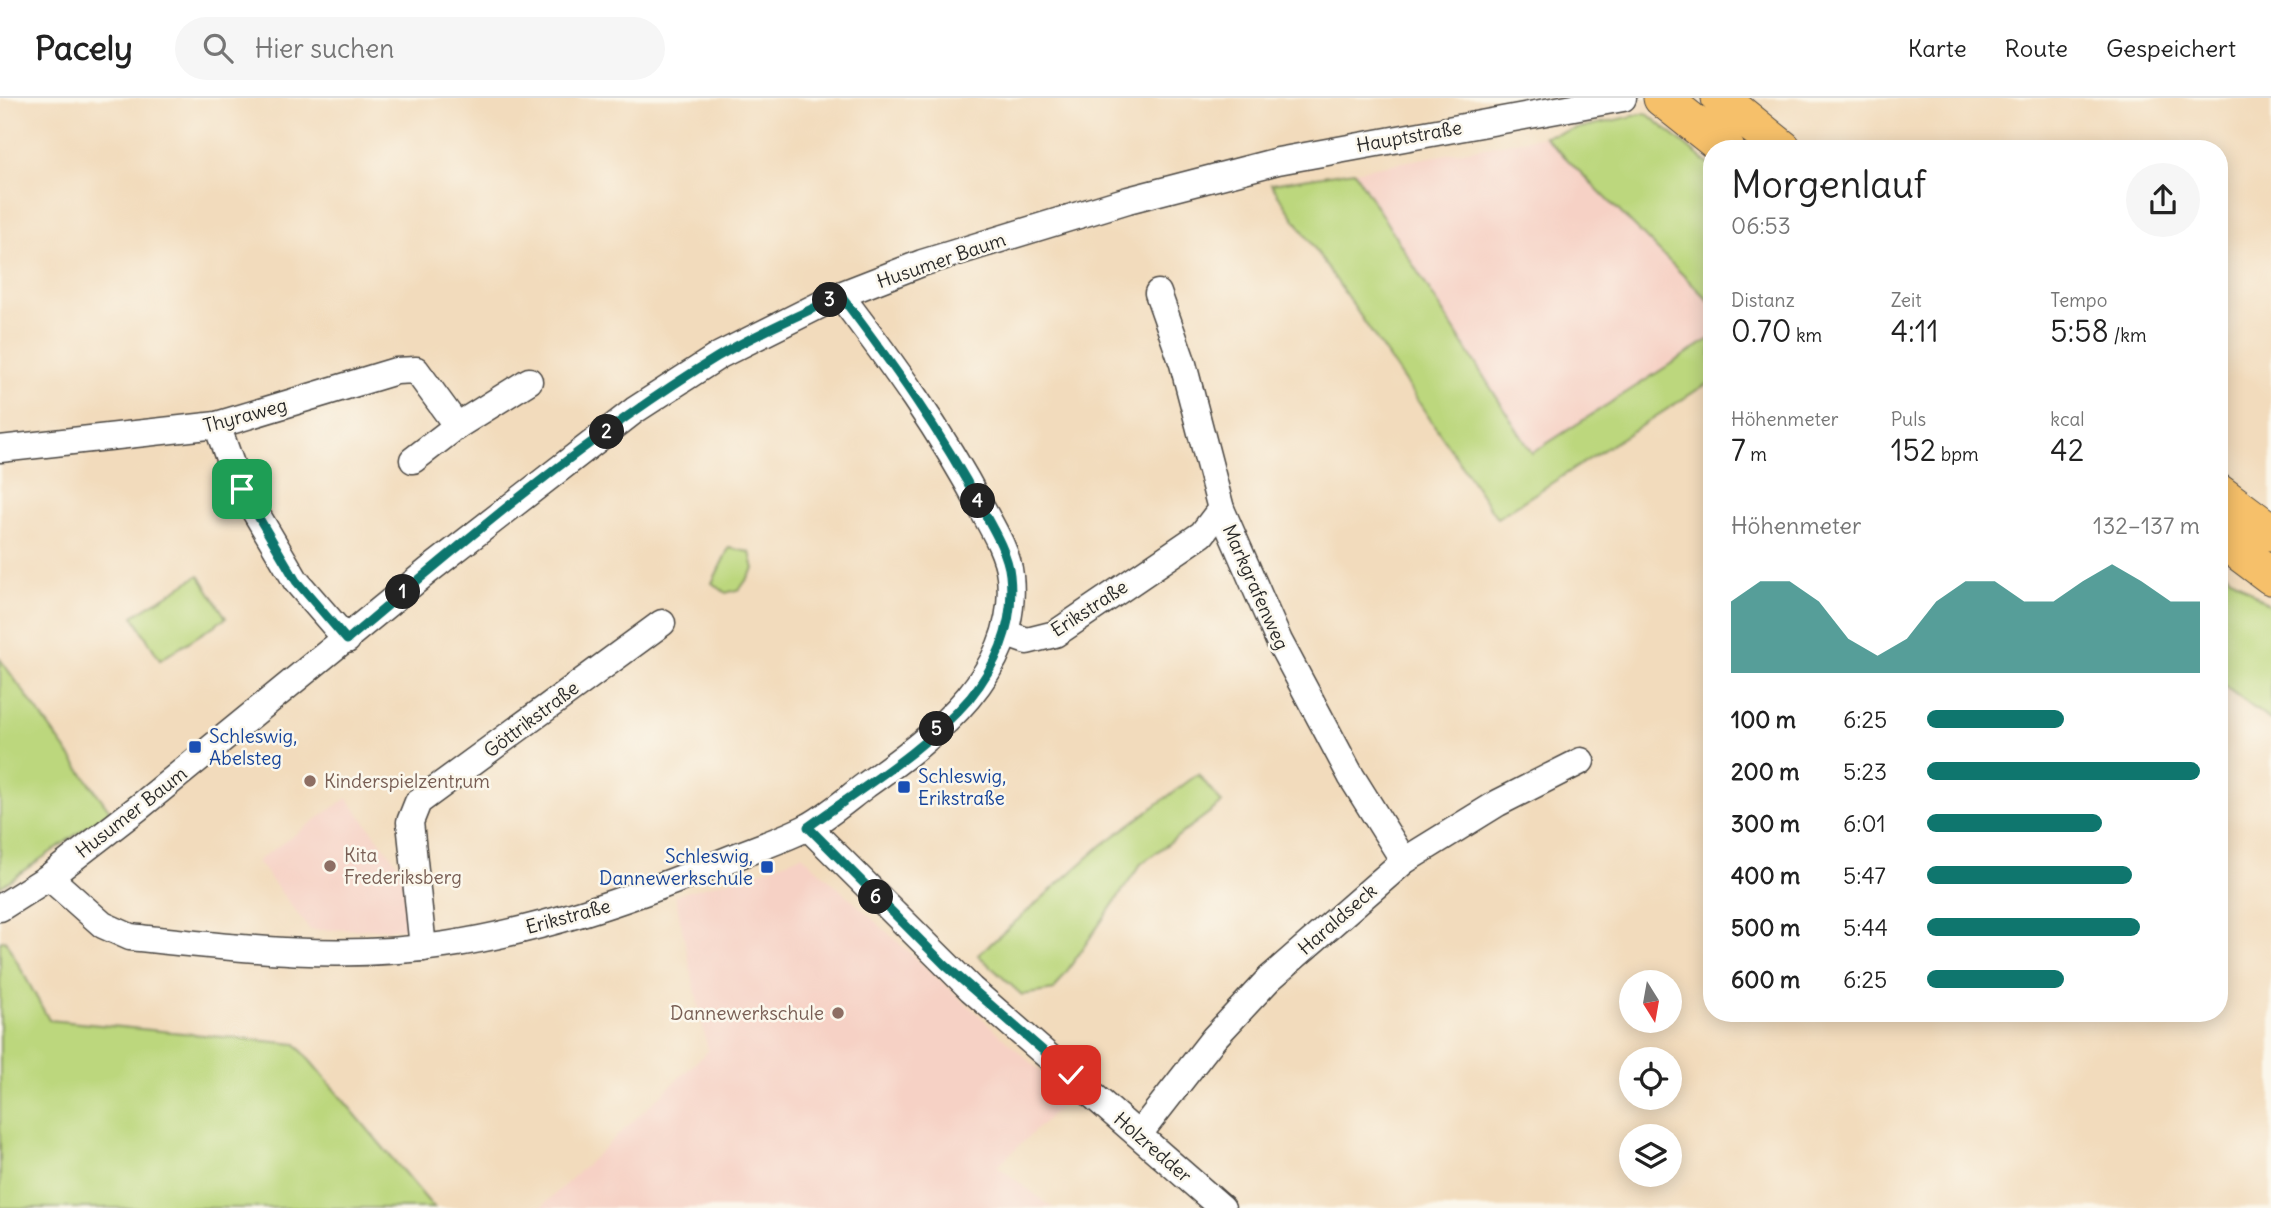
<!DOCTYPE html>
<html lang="de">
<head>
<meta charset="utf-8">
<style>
	body { margin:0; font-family:Delius,sans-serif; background:#f6f6f6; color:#222; height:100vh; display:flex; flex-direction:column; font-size:26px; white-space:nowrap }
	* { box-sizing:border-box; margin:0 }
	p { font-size:23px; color:#767676 }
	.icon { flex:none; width:38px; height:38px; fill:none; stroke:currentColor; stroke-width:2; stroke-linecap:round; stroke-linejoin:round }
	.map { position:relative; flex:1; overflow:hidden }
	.drawer { position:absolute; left:1703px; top:42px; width:525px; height:882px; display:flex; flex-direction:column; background:#fff; border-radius:28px; box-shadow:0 4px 18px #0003 }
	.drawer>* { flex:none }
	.needle { width:46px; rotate:169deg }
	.tools { position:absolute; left:1619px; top:872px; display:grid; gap:14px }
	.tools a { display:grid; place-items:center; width:63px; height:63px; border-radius:50%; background:#fff; box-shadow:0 4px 18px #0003; font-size:35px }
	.pin { position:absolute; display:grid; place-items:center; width:60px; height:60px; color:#fff; margin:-30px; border-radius:14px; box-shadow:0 4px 10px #0006 }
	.km { position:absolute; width:35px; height:35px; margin:-18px; border-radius:50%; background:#222; color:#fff; font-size:19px; line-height:35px; text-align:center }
	.round { display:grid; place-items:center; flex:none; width:74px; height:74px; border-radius:37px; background:#f6f6f6 }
	.summary { display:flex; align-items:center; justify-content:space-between; height:119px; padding:0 28px }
	h1 { font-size:38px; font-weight:600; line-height:52px }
	.stats { display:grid; grid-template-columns:repeat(3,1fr); gap:10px; height:119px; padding:7px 28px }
	.stats div { display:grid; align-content:center }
	.stats b { font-size:30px; font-weight:600 }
	.stats small { font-size:19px; font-weight:400 }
	.stats p { font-size:19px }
	.chart { height:196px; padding:14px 28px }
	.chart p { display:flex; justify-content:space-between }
	.chart svg { width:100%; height:126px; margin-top:7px; fill:#0f766e; opacity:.7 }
	ul { padding:0 28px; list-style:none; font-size:23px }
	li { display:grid; grid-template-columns:112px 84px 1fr; align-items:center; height:52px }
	li i { height:18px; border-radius:9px; background:#0f766e }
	header { display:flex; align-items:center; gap:42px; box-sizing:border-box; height:98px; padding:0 35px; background:#fff; border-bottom:2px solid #e0e0e0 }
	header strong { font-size:33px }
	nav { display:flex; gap:38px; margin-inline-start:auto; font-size:24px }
	.search { width:490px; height:63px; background:#f6f6f6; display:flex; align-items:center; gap:18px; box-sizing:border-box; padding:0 24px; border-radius:38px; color:#767676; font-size:26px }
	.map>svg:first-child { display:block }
</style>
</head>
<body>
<header>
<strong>Pacely</strong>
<div class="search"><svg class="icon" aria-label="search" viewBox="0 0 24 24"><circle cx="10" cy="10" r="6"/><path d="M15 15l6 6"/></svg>Hier suchen</div>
<nav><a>Karte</a><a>Route</a><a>Gespeichert</a></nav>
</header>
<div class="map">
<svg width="2271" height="1110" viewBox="0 0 2271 1110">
	<rect width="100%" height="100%" fill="#fbf7ec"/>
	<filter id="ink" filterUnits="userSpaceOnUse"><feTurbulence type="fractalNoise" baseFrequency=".0143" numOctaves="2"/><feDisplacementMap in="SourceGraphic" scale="14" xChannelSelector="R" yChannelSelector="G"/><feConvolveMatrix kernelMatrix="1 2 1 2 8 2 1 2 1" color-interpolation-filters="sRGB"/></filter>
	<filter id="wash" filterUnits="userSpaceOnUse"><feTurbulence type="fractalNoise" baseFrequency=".00686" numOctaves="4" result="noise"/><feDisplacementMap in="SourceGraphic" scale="28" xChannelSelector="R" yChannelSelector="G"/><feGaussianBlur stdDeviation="1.57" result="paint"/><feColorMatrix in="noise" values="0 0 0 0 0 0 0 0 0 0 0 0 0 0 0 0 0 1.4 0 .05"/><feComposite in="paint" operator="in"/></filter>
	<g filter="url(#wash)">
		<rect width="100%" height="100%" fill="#f2dbbc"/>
		<g fill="#f6d1c5">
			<polygon points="1544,38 1711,205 1711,240 1532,355 1354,73"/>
			<polygon points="347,700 403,773 408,831 310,832 257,763"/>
			<polygon points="802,757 1070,1000 997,1068 1053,1110 540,1110 708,953 675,797 759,774"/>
		</g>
		<g fill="#bcd77d" stroke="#748154" stroke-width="2">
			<polygon points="1646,15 1711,68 1711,205 1544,38"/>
			<polygon points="1354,73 1532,355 1711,240 1711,283 1497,420 1271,86"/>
			<polygon points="729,450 750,454 754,471 740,491 726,495 712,485"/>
			<polygon points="2219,470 2271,509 2271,623 2219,584"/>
			<polygon points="199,477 226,520 160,562 133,518"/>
			<polygon points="0,561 110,713 0,789"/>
			<polygon points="1198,676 1222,705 1141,766 1054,892 1022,897 978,857 1102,747"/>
			<polygon points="5,842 49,922 296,946 434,1110 0,1110 0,844"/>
		</g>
	</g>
	<g filter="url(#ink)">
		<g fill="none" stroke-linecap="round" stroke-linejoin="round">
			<defs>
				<g id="minor">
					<polyline points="1158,195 1183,266 1221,411 1279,543 1351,678 1404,763"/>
					<polyline points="217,327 237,383 296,483 347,542"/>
					<polyline points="0,351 217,327 396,273 416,272 457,328"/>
					<polyline points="413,362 457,328 529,283"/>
					<polyline points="1007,536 1027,543 1055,536 1202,436 1221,411"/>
					<polyline points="808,729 971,891 1222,1110"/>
					<path d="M49 779 103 827 130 839C233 850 341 863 445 847 538 833 628 802 715 767 745 754 775 745 804 731 826 720 846 702 866 687 936 637 1020 574 1010 478 1008 455 992 429 981 409 941 333 892 265 840 197"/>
					<polyline points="0,810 49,779 138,710 428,473 635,312 720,257 840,197 922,165 1128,102 1278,63 1623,0"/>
					<polyline points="423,850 410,724 418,704 662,525"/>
					<polyline points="1139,1036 1214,940 1269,881 1404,763 1498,705 1581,663"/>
				</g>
				<g id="highway">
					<polyline points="1662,0 1726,51"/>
					<polyline points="1720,0 1783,51"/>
					<polyline points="2219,395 2271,434"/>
					<polyline points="2219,439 2271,478"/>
				</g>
			</defs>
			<use href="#minor" stroke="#494541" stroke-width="29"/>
			<use href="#highway" stroke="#494541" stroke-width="39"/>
			<use href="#minor" stroke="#fff" stroke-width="26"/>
			<use href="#highway" stroke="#f6c06b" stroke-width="37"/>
		</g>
	</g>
	<g fill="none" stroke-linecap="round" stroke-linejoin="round" filter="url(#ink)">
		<defs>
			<path id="route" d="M242 391 296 483 347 542C465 442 585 340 717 259 756 235 800 218 840 197 892 265 941 334 981 409 992 429 1008 455 1010 477 1015 524 999 564 970 600 925 652 863 689 808 729L945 867 1071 977"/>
		</defs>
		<use href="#route" stroke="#fff" stroke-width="14"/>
		<use href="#route" stroke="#0f766e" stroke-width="9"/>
	</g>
	<g fill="#1a4fb4" stroke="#fbf7ec" stroke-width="2.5">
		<rect x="188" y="642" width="14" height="14" rx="3.5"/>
		<rect x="897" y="682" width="14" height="14" rx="3.5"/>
		<rect x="760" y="762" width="14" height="14" rx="3.5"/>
	</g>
	<g fill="#8d6e63" stroke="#fbf7ec" stroke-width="2.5">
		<circle cx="310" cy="683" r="7"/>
		<circle cx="330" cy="768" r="7"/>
		<circle cx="838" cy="915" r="7"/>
	</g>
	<g text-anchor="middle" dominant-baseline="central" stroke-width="5" stroke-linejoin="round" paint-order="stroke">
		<g font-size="19" fill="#2b2b2b" stroke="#fbf7ec">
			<text transform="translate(1409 38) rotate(-10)">Hauptstraße</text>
			<text transform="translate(941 162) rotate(-19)">Husumer Baum</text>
			<text transform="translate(245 317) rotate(-15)">Thyraweg</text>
			<text transform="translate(1256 489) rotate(66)">Markgrafenweg</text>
			<text transform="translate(1089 510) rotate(-33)">Erikstraße</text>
			<text transform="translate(531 621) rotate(-37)">Göttrikstraße</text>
			<text transform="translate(131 714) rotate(-38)">Husumer Baum</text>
			<text transform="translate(568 818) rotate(-15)">Erikstraße</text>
			<text transform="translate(1337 821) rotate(-41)">Haraldseck</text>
			<text transform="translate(1153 1049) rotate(41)">Holzredder</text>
		</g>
		<g font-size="19" fill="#164399" stroke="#fbf7ec" text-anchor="start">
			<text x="209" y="638">Schleswig,<tspan x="209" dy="22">Abelsteg</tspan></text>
			<text x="918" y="678">Schleswig,<tspan x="918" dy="22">Erikstraße</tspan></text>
			<text x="753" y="758" text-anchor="end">Schleswig,<tspan x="753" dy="22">Dannewerkschule</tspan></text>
		</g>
		<g font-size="19" fill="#785e54" stroke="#fbf7ec" text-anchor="start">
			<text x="324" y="683">Kinderspielzentrum</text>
			<text x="344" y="757">Kita<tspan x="344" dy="22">Frederiksberg</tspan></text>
			<text x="824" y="915" text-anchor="end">Dannewerkschule</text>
		</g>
	</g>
</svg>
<div class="tools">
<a><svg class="needle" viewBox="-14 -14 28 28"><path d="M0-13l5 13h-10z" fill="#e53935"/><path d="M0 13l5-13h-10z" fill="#767676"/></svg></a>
<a><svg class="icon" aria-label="locate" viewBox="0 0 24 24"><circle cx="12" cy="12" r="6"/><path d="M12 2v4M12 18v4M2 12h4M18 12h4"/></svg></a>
<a><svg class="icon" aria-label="layers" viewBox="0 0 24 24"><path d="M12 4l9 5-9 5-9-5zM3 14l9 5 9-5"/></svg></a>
</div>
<div class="pin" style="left:242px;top:391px;background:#1e9e55"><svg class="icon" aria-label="arrive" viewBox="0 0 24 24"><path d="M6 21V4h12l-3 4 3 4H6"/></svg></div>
<div class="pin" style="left:1071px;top:977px;background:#d93025"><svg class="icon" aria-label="check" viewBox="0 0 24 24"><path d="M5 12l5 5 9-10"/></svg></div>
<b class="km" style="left:403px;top:494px">1</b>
<b class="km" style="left:607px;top:334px">2</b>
<b class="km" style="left:830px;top:202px">3</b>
<b class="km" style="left:978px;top:403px">4</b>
<b class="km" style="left:937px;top:631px">5</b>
<b class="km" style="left:876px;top:799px">6</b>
<section class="drawer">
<div class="summary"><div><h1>Morgenlauf</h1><p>06:53</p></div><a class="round"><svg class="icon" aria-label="share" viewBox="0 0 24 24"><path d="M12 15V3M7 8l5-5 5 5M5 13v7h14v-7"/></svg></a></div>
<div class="stats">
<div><p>Distanz</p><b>0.70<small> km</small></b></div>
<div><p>Zeit</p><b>4:11</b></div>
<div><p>Tempo</p><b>5:58<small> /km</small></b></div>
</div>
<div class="stats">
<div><p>Höhenmeter</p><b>7<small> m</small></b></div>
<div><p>Puls</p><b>152<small> bpm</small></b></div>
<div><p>kcal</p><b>42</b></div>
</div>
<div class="chart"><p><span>Höhenmeter</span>132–137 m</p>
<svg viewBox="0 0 160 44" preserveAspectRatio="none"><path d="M0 44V19L10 12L20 12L30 19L40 32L50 38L60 32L70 19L80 12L90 12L100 19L110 19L120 12L130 6L140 12L150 19L160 19V44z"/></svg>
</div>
<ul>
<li><b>100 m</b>6:25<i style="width:50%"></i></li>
<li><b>200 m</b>5:23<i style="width:100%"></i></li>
<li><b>300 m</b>6:01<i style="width:64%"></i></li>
<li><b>400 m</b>5:47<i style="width:75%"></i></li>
<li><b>500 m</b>5:44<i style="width:78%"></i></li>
<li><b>600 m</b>6:25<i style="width:50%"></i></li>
</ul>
</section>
</div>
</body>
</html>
